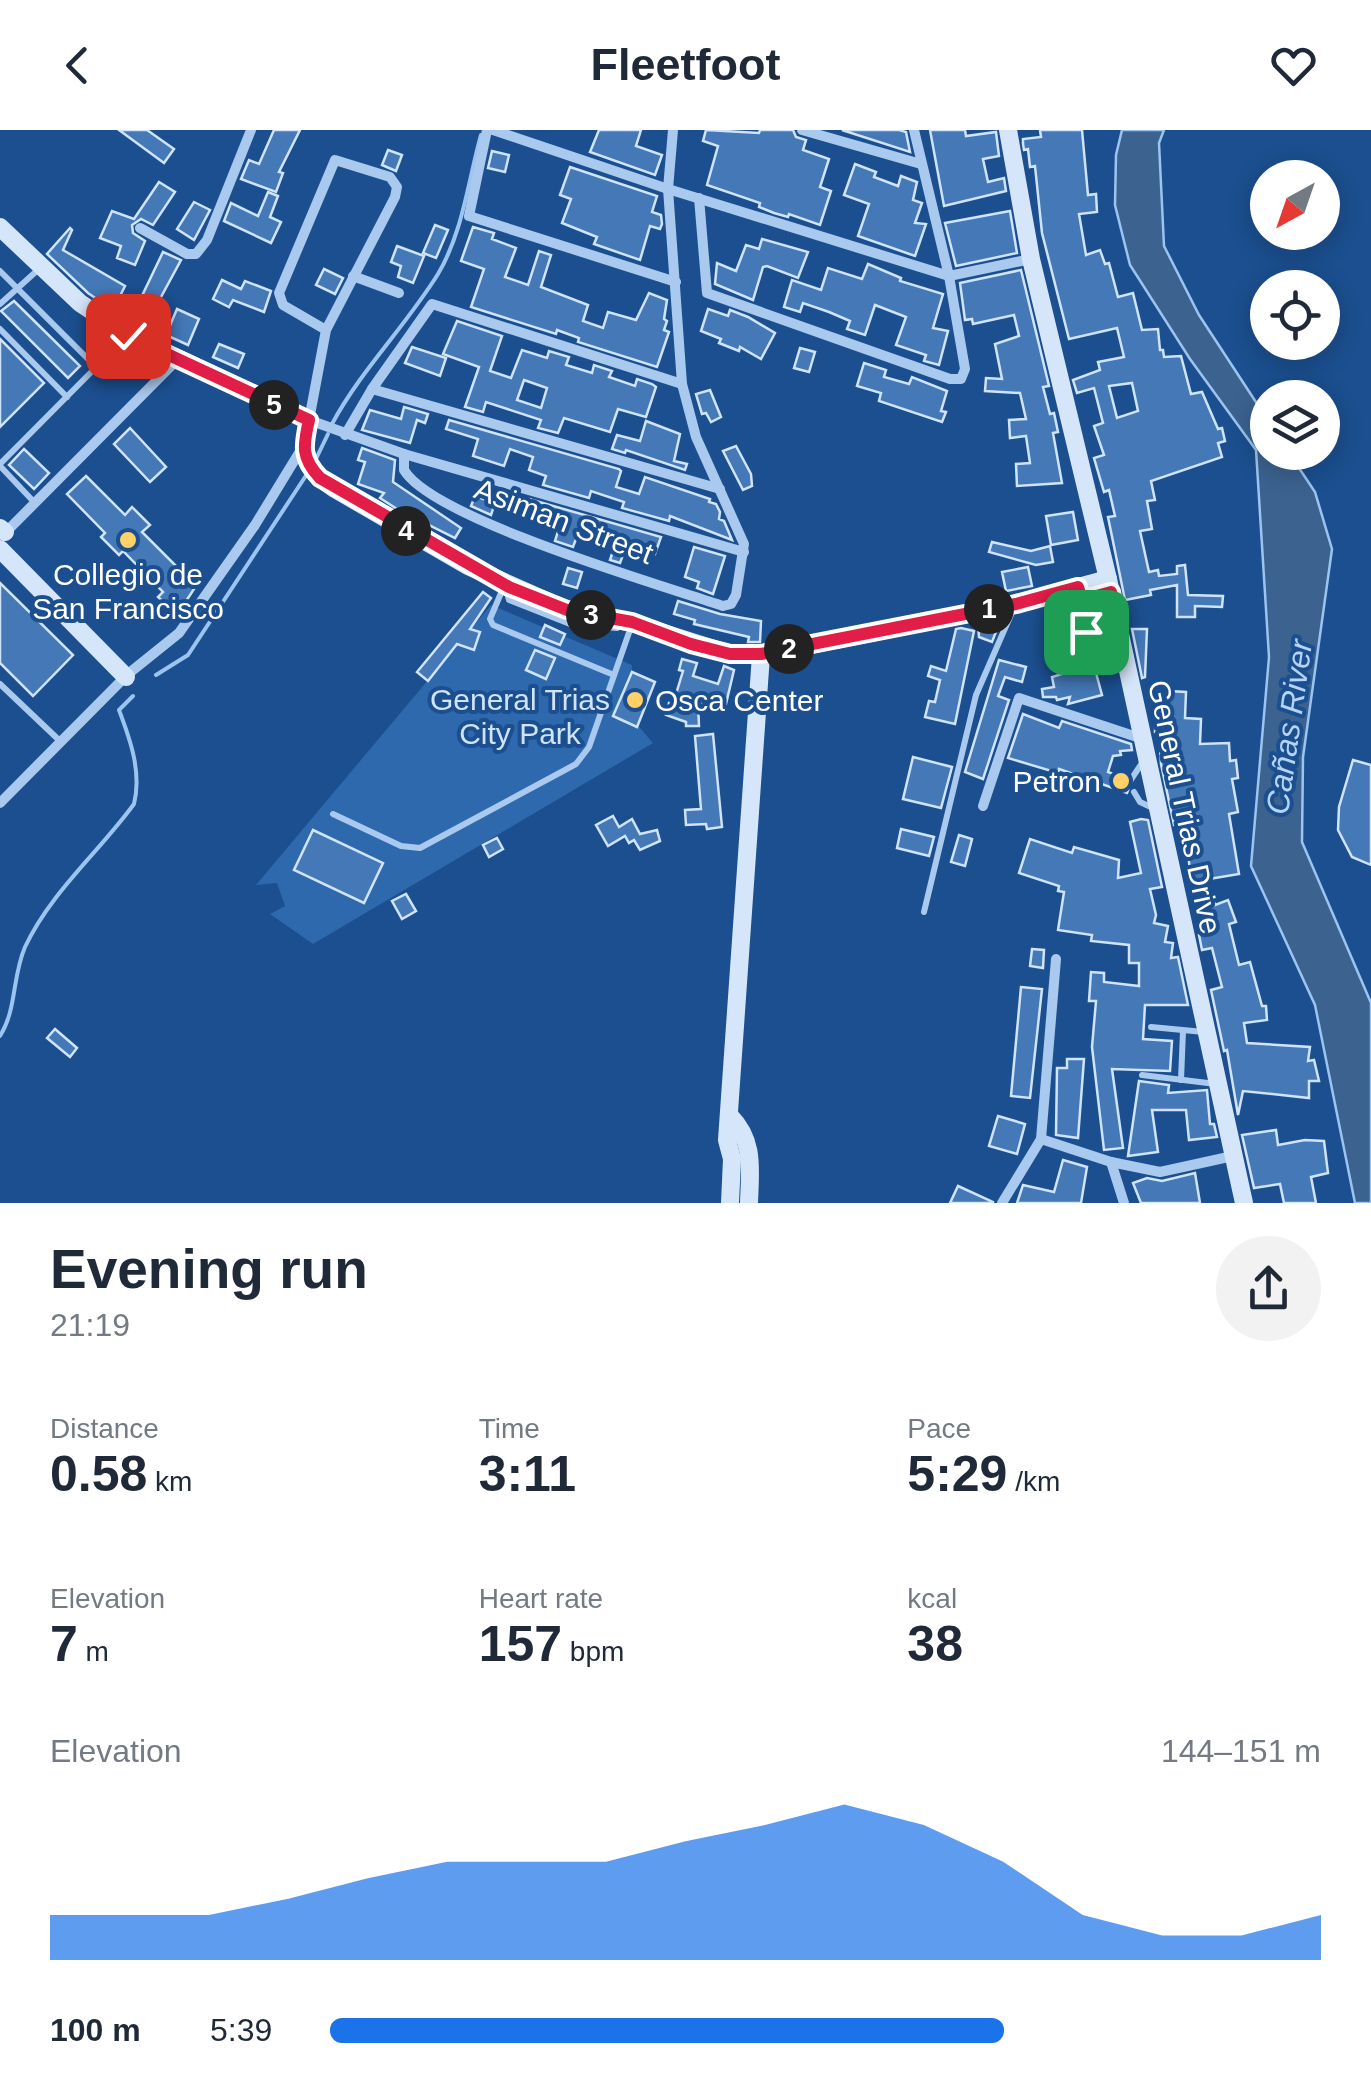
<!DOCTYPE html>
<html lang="en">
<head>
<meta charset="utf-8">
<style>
	body { margin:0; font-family:Helvetica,sans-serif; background:#f2f2f3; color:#1f2937; height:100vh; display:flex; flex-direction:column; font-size:38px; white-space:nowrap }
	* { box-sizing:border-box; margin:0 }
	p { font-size:32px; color:#747a83 }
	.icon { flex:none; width:55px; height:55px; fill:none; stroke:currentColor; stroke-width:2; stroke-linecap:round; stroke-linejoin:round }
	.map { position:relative; height:1073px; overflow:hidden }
	.details { display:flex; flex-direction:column; background:#fff; flex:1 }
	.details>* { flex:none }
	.needle { width:65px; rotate:220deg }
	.fabs { position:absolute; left:1250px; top:30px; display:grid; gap:20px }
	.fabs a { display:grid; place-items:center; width:90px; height:90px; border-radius:50%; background:#fff; box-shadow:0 5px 25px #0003; font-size:50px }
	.pin { position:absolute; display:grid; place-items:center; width:85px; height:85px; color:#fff; margin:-42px; border-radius:20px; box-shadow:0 5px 15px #0006 }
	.km { position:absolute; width:50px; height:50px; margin:-25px; border-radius:50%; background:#222; color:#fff; font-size:28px; line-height:50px; text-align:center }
	.round { display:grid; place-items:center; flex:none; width:105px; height:105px; border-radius:52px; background:#f2f2f3 }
	.head { display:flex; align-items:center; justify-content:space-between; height:170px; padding:0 50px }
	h1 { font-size:55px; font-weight:600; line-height:75px }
	.figures { display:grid; grid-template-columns:repeat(3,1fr); gap:15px; height:170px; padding:10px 50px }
	.figures div { display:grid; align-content:center }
	.figures b { font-size:50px; font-weight:600 }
	.figures small { font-size:28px; font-weight:400 }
	.figures p { font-size:28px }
	.chart { height:280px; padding:20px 50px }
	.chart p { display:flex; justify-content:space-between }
	.chart svg { width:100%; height:180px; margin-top:10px; fill:#1a73e8; opacity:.7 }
	ul { padding:0 50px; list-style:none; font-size:32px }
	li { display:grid; grid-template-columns:160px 120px 1fr; align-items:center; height:75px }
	li i { height:25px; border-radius:12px; background:#1a73e8 }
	header { display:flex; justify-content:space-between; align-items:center; height:130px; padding:0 50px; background:#fff; font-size:45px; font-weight:600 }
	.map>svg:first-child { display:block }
</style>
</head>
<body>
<header><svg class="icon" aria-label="back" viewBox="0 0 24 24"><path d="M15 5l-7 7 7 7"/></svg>Fleetfoot<svg class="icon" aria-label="heart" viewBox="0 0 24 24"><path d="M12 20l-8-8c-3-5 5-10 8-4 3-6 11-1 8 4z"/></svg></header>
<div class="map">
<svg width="1371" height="1073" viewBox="0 0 1371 1073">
	<rect width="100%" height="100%" fill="#1b4f8f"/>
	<polygon fill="#2e69ad" points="491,475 632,535 629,585 653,613 313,814 270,784 285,776 277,753 256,755"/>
	<polygon fill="#3c6290" stroke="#9cc4f0" stroke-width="2.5" points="1122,0 1164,0 1159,13 1164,116 1199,185 1267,289 1268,322 1289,323 1315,362 1332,419 1303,627 1302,712 1371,873 1371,1073 1355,1073 1315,875 1251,736 1269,527 1256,320 1190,229 1130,135 1115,75 1116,25"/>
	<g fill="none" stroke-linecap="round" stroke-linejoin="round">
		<g stroke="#9cc4f0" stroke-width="4">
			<path d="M332 294C361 240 405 197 438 144 463 102 468 51 481 5"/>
			<polyline points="314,333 328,304"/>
			<polyline points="156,545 188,525 307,344"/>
			<path d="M0 906C17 879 12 847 25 817 51 762 99 722 134 674 142 642 130 609 119 580L133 566"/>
		</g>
	</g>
	<g fill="#4478b7" stroke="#cfe3fa" stroke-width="2.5" fill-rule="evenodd">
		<polygon points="119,0 147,0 174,19 164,33"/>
		<polygon points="274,0 300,0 279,42 283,43 276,62 241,49 249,30 259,34"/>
		<polygon points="599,0 641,0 636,16 662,25 655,45 590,22"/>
		<polygon points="706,0 759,3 760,0 793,0 796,7 806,10 803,20 829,29 820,57 831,61 820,95 789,84 788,87 774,83 759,77 760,73 707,55 718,16 703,11"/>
		<polygon points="842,0 899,0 906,2 910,22"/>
		<polygon points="930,0 965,0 966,6 996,2 999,26 983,29 988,52 1004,48 1006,61 944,76"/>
		<path d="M1040 0H1082L1088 65 1096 64 1097 82 1079 84 1086 125 1100 120 1105 134 1109 133 1118 167 1133 163 1142 200 1158 199 1160 220H1163L1164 227 1181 226 1191 264 1202 262 1218 299 1222 298 1225 311 1218 313 1222 327 1151 351 1155 370 1147 371 1152 399 1140 401 1149 442 1158 440 1159 446 1177 444V436L1185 435 1188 465 1223 466 1222 477 1195 476V487H1177V455L1150 460 1151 465 1125 470 1108 387 1115 386 1109 360 1104 362 1094 328 1104 325 1094 296 1103 293 1094 258 1077 263 1073 250 1100 240 1098 232 1124 227 1117 198 1069 209 1042 103 1035 36 1030 37 1028 19 1024 20 1023 14V9L1041 7ZM1132 253 1138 281 1117 288 1109 256Z"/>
		<polygon points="388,20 402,25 396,41 382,35"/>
		<polygon points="492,21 509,25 505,42 488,38"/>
		<polygon points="855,34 876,42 874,47 898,56 901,46 917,52 913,70 922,73 915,93 926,94 915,126 858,106 869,74 844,65"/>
		<polygon points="570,37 657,66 652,82 661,85 662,94 660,99 650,96 640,130 594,114 597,107 562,93 571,69 560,65"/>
		<polygon points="159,52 175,62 153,95 141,89 132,95 133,103 145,111 135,135 117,128 121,116 100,108 112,81 134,89"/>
		<polygon points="268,62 278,66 270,87 281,92 271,113 224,91 231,73 258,86"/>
		<polygon points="194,72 210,80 194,110 177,99"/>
		<polygon points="1010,81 1017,123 956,136 945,93"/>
		<polygon points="435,95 448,100 436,128 423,123"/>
		<polygon points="473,97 494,103 492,109 516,118 505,147 528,155 539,121 551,125 541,157 588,175 583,191 603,198 608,182 636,190 649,163 667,170 664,189 667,191 664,200 669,202 657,237 578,212 579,208 557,200 556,204 471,177 484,139 461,131"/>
		<polygon points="70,98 72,100 63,120 125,156 117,172 108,167 104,174 88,163 47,124"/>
		<polygon points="762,109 808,122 798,148 767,136 763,137 753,170 715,154 717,133 736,141 746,115 759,119"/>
		<polygon points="397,116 424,126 413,153 398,147 401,136 391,132"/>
		<polygon points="163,122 181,130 155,178 140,170"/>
		<polygon points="868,134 901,148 900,151 943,164 933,198 948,201 939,235 924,231 926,225 896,215 906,187 875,175 865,205 847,199 850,191 829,182 803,173 800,182 784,177 792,150 821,160 828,138 862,149"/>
		<polygon points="324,139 343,148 335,164 316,155"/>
		<polygon points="1021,140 1049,256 1043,257 1050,284 1054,283 1058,302 1053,303 1062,353 1017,356 1016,334 1030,333 1026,306 1010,308 1009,290 1026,289 1020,263 985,261 986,248 1002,249 995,214 1019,206 1014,185 973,194 972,189 965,190 960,153"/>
		<polygon points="222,150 241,159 245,151 271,161 264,182 233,170 229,177 213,169"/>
		<polygon points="14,171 80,236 68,248 1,181"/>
		<polygon points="177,179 199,189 188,215 166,205"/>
		<polygon points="708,179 728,186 730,180 748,187 775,203 761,229 740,217 739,221 719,213 721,209 701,201"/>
		<path d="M457 191 502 206 490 241 511 248 522 220 547 228 549 221 569 227 566 235 592 243 594 235 612 241 609 247 635 256 637 249 652 254 656 257 646 287 618 279 610 302 564 288 558 303 538 298 541 290 486 272 483 282 465 277 479 237 443 224ZM524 250 547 258 541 278 517 270Z"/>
		<polygon points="0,209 44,253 0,297"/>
		<polygon points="219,214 244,224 238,238 213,227"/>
		<polygon points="412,217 446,228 440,246 405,233"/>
		<polygon points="800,218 815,222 809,242 794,238"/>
		<polygon points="864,233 886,240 884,247 909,254 912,247 947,261 941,281 946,282 942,292 879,271 881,263 857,256"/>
		<polygon points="710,260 721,287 711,292 706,283 702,284 696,264"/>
		<polygon points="404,277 428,284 425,293 417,290 410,313 362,300 370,280 401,289"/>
		<polygon points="449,290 619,339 621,341 616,357 639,364 645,347 710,369 709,372 716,374 720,382 719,389 724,391 732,410 670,386 669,391 622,378 624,372 591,361 589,368 543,355 546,346 529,340 533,327 510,319 504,336 473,326 478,309 446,299"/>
		<polygon points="646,291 680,304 674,331 687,334 685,340 626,320 625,323 612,319 617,305 640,311"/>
		<polygon points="130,298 166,337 150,352 114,314"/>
		<polygon points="736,316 751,344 752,356 743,360 723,321"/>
		<polygon points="362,318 395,330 393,352 461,398 455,408 397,379 380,368 384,363 358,354 365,332 358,330"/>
		<polygon points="24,319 49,343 34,359 9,335"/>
		<polygon points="86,346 125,385 132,377 150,395 142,402 196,456 177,485 158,467 163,462 123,421 119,425 101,407 105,403 67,364"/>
		<polygon points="475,366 495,373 491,385 471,376"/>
		<polygon points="522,367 661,407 655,424 627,414 620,433 610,430 616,412 579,401 573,417 555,411 560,395 517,381"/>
		<polygon points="1073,382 1078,410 1051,415 1046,386"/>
		<polygon points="992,412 1031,421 1050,416 1053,432 1036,435 989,422"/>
		<polygon points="694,417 725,426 713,464 697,458 699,452 685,447"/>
		<polygon points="1028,437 1032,456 1006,461 1002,442"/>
		<polygon points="568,438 582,442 577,458 563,454"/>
		<polygon points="0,453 73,525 33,566 0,533"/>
		<polygon points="483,462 491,468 470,499 480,502 474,520 457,514 428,551 417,542"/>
		<polygon points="678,471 720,484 761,491 760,512 748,512 749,507 694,494 695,490 674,484"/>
		<polygon points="1095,475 1099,492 1090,494 1079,489 1071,498 1067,481 1079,486 1087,477"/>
		<polygon points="1001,489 992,512 979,507 978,494"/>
		<polygon points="545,495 565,504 560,515 540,507"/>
		<polygon points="961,498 974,501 955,594 925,587 929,571 935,572 940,550 928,546 931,536 946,541 956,499"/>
		<polygon points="1132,499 1147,499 1145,547 1142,548"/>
		<polygon points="535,520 555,528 546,549 526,540"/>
		<polygon points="1092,528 1102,565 1068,574 1070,567 1057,570 1056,567 1043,567 1042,559 1054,557 1052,547 1062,544 1060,535"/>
		<polygon points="682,529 697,533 693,546 718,554 724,536 734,540 725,578 698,572 699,596 686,596 686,592 666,585 669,573 673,574 683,541 679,540"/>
		<polygon points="999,530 1026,537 1022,552 1005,547 998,566 1009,570 983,649 965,642"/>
		<polygon points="632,542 655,552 637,597 613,586"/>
		<polygon points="1168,561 1186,562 1185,588 1201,589 1200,614 1229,613 1230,631 1236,630 1238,648 1232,649 1238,682 1229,684 1239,744 1191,752 1187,712 1180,713 1177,695 1174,695 1161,634 1159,602 1155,602 1155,587 1166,587"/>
		<polygon points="1023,584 1059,598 1062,591 1131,614 1132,620 1120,621 1121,625 1113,626 1108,642 1124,648 1124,655 1129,658 1127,663 1059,639 1058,643 1008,628"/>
		<polygon points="713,604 722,697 707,699 706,694 686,695 685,680 701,679 695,606"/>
		<polygon points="913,627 952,637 941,678 903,669"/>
		<polygon points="1353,630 1371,635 1371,735 1352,727 1338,700 1339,677"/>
		<polygon points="613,686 619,697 632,689 640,704 657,700 660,711 640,720 634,710 629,713 625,706 608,716 596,695"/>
		<polygon points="1141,689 1148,690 1162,757 1150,759 1156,785 1154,793 1168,796 1165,812 1173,813 1171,828 1178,827 1188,875 1145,875 1143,909 1172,911 1170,941 1112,939 1123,1018 1104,1020 1092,917 1096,871 1089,871 1091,842 1104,843 1104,852 1139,856 1139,833 1129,833 1129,815 1091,811 1092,805 1058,800 1064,762 1058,761 1059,756 1019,743 1030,709 1072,723 1074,717 1119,730 1118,748 1141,743 1130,692"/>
		<polygon points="901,699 934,707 929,726 897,718"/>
		<polygon points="313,700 383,733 364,773 294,740"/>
		<polygon points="959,705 972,709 965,736 951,732"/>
		<polygon points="497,708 503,719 489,727 483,715"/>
		<polygon points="406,764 416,781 402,789 392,771"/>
		<polygon points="1213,768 1215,775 1228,770 1236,792 1229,794 1239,835 1250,832 1262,876 1266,876 1267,890 1244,893 1247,913 1310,917 1308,931 1314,930 1319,951 1309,951 1309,968 1243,961 1238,985 1227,920 1224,921 1211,860 1222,857 1212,818 1202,820 1199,805 1208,803 1199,772"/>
		<polygon points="1032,819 1044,820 1043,838 1030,836"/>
		<polygon points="1021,857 1042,859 1030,968 1011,966"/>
		<polygon points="55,899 77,918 70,927 47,908"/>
		<polygon points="1067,929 1084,929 1078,1008 1056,1005 1057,938 1067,938"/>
		<polygon points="1139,951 1169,955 1168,963 1207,960 1210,994 1214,994 1217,1007 1189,1010 1186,980 1152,980 1158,1022 1128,1026"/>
		<polygon points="998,986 1025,994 1017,1024 989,1016"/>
		<polygon points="1276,1000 1278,1015 1305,1010 1324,1011 1328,1043 1311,1047 1316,1073 1284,1073 1280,1054 1254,1058 1242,1005"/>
		<polygon points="1063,1030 1087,1037 1081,1073 1017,1073 1023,1055 1054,1062"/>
		<polygon points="1195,1043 1200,1073 1141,1073 1133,1053 1147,1048 1162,1051"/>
		<polygon points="958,1056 993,1072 993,1073 950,1073"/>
	</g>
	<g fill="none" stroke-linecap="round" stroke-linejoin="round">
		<g stroke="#a9c9ee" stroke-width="6">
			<polyline points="0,141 95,236"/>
			<polyline points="0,174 40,138"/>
			<polyline points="0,199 67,267"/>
			<polyline points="0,334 127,206"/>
			<polyline points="0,336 34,372"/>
			<polyline points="504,456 490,489 493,495 614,545"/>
			<polyline points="505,456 509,470 570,494 617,498"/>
			<polyline points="1078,479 1083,470 1110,462"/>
			<polyline points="1081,496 1091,504 1117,499"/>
			<polyline points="0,554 60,611"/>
			<polyline points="1130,651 1142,633"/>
			<polyline points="1134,662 1140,672 1155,679"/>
			<polyline points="333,684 401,716 420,718 576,634 589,617 632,494"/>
			<polyline points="924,782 976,565 1013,480"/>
			<polyline points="1151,897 1204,902"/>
			<polyline points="1142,945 1216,954"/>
			<polyline points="1181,950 1183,901"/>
		</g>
		<g stroke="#a9c9ee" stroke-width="10">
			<polyline points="487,0 469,86 676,152"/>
			<polyline points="493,0 668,59 949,146 1031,129"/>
			<polyline points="802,0 921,34"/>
			<polyline points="699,68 707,163 950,249 961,249 965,239 949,146 914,0"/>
			<polyline points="140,98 187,124 196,124 207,110 251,0"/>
			<polyline points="353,146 399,163"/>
			<polyline points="326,200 283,175 279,163 335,30 390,47 397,57 395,67 326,200 309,290 404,324 744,422"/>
			<polyline points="372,259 720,359"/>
			<polyline points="345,305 372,259 432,174 682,254"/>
			<path d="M404 324V340C433 389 661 455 723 476L731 474 736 465 744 414 696 307 682 254 668 59 673 0"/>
			<polyline points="4,404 176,231"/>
			<polyline points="0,673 128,544 179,503 255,395 302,318"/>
			<polyline points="983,676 1019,568 1140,608"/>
			<polyline points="1041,1009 1111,1032 1160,1042 1233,1026"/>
			<polyline points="1111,1032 1124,1073"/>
			<polyline points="1002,1073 1041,1009 1056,829"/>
		</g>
		<g stroke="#d6e6fa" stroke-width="18">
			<polyline points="1008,0 1031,129 1108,449 1244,1073"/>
			<path d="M0 97 80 173 128 205 309 290C300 328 303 337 335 359L468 436 567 480 632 493 730 524 761 525 1015 474 1108 449"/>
			<polyline points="0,398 5,402"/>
			<polyline points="0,419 126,547"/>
			<path d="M730 986C755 1011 750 1040 749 1073"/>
			<polyline points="730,1073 732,1029 727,1010 761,525"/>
		</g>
	</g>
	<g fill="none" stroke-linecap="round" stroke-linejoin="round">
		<defs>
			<path id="route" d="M128 206 309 290C303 316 301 328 320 348L509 457 567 480 632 492 691 514 730 524H761L1016 474 1078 457 1082 470 1111 462 1118 498 1086 502"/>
		</defs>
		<use href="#route" stroke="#fff" stroke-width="20"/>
		<use href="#route" stroke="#e11d48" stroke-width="12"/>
	</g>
	<g fill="#ffd166" stroke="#1b4f8f" stroke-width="4">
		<circle cx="128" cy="410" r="10"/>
		<circle cx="635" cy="570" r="10"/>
		<circle cx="1121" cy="651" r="10"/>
	</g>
	<g text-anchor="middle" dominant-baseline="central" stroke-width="8" stroke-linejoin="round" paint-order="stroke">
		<g font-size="30" fill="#fff" stroke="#1b4f8f">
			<text transform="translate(564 391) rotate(21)">Asiman Street</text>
			<text transform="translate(1185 677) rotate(78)">General Trias Drive</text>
		</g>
		<g font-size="30" fill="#fff" stroke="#1b4f8f">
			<text x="128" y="444">Collegio de<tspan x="128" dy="34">San Francisco</tspan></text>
			<text x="655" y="570" text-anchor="start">Osca Center</text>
			<text x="1101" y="651" text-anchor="end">Petron</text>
		</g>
		<g font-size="30" fill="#cfe3fa" stroke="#1b4f8f">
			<text x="520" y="569">General Trias<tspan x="520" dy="34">City Park</tspan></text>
		</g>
		<g font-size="32" font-style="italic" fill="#b5d3f5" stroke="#1b4f8f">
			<text transform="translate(1289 597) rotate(-82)">Cañas River</text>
		</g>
	</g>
</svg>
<div class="fabs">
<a><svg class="needle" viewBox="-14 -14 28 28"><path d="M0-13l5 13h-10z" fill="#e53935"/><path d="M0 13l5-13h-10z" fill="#747a83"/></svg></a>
<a><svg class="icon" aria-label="locate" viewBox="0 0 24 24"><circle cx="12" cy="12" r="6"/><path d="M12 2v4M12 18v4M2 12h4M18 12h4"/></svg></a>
<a><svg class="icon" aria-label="layers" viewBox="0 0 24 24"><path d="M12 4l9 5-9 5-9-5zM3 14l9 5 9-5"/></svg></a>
</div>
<div class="pin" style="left:1086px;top:502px;background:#1e9e55"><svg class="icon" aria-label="arrive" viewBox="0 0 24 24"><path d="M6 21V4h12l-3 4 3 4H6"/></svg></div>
<div class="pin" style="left:128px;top:206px;background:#d93025"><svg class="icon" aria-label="check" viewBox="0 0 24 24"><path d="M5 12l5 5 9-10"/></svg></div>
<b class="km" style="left:989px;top:479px">1</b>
<b class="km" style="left:789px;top:519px">2</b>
<b class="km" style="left:591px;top:485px">3</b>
<b class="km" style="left:406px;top:401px">4</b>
<b class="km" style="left:274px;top:275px">5</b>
</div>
<section class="details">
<div class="head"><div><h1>Evening run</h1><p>21:19</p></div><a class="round"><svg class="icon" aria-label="share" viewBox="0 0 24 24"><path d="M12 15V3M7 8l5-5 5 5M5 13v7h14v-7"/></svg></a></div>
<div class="figures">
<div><p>Distance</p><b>0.58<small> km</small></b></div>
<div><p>Time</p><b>3:11</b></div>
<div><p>Pace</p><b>5:29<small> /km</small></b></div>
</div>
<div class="figures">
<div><p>Elevation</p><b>7<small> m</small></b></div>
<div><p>Heart rate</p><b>157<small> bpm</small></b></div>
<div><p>kcal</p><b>38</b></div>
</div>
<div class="chart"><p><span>Elevation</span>144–151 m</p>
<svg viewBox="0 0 160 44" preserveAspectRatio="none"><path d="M0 44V33L10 33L20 33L30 29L40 24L50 20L60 20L70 20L80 15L90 11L100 6L110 11L120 20L130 33L140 38L150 38L160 33V44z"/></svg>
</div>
<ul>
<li><b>100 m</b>5:39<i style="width:68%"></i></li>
</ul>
</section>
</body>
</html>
